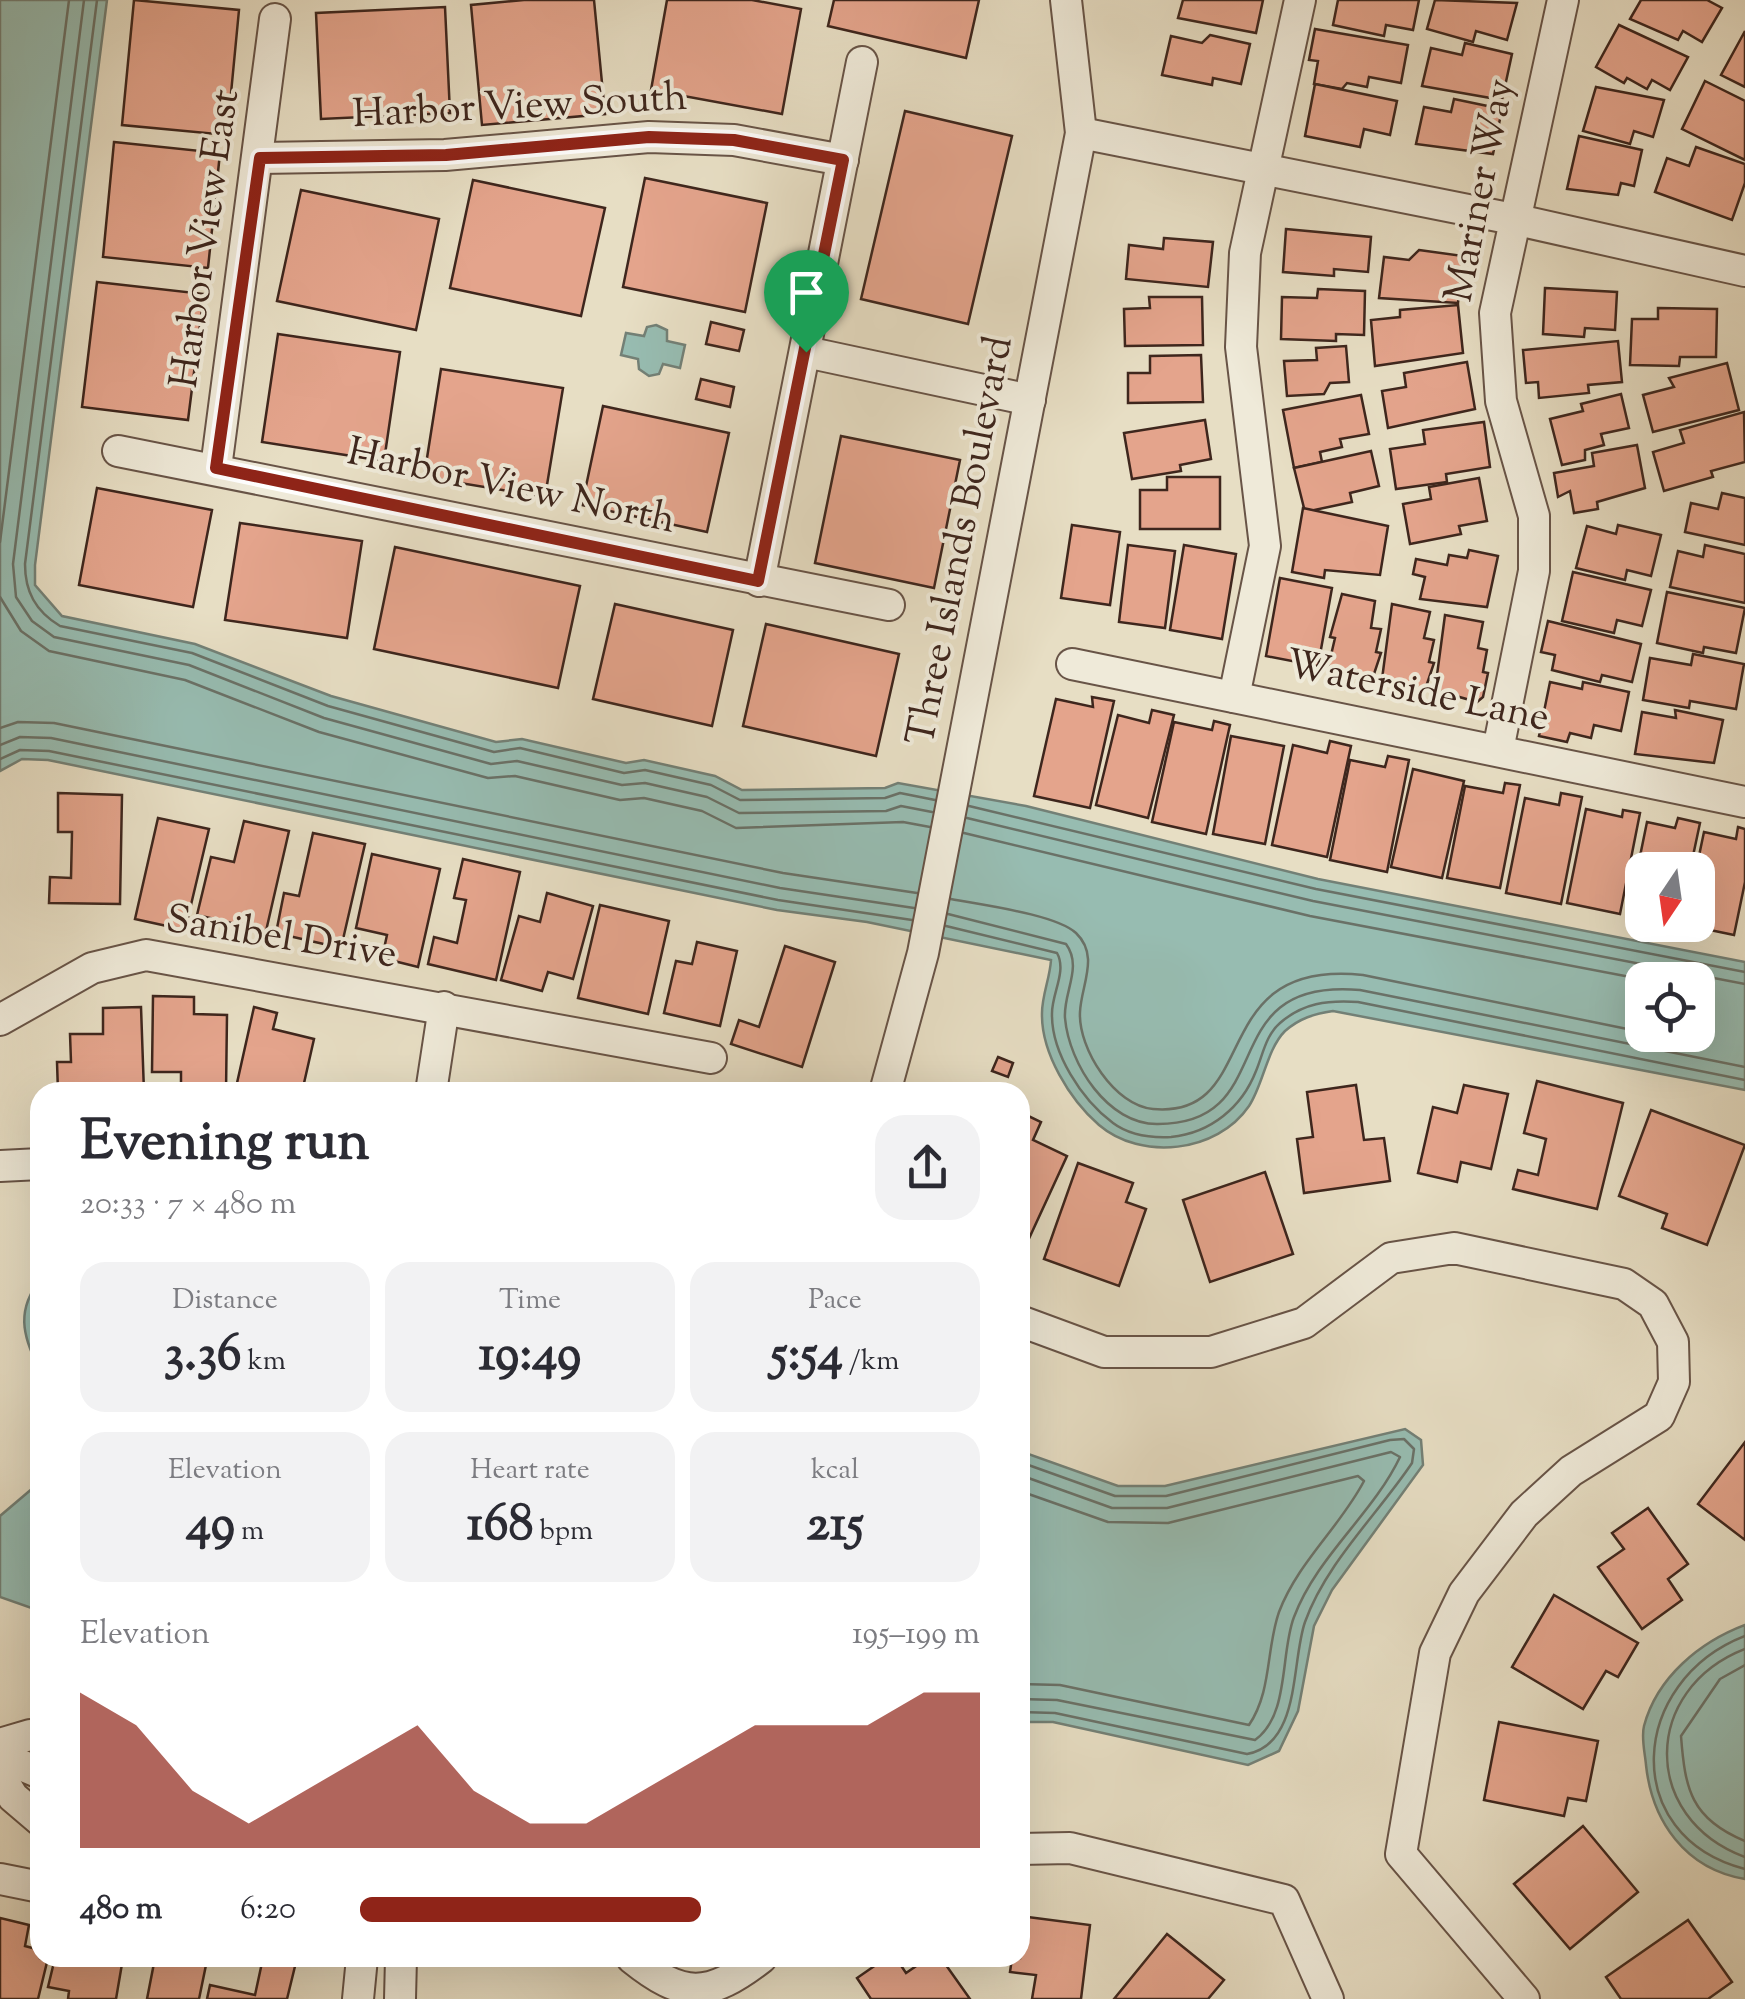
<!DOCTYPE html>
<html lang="en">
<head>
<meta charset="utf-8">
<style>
	body { margin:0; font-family:"Sorts Mill Goudy",serif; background:#f2f2f3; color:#2b2b33; height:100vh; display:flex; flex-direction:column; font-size:38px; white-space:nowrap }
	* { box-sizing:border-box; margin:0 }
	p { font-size:32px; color:#7c7c81 }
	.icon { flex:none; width:55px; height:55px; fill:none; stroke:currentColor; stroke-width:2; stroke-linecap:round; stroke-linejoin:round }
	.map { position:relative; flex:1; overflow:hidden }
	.drawer { position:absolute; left:30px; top:1082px; width:1000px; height:885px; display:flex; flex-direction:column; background:#fff; border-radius:30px; box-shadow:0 10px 40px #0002 }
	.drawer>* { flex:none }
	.needle { width:65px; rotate:193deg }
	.buttons { position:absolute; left:1625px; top:852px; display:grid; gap:20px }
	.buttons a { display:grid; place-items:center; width:90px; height:90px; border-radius:20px; background:#fff; box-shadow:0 10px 40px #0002; font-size:50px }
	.pin { position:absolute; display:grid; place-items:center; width:85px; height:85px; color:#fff; margin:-102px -42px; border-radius:50% 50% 50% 0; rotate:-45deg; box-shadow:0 0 10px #0007 }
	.pin .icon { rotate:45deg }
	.round { display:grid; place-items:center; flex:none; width:105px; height:105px; border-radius:30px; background:#f2f2f3 }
	.summary { display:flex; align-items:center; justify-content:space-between; height:170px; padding:0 50px }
	h1 { font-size:55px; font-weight:700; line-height:75px }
	.figures { display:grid; grid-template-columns:repeat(3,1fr); gap:15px; height:170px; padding:10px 50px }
	.figures div { display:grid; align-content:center; border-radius:25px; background:#f2f2f3; text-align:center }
	.figures b { font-size:50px; font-weight:700 }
	.figures small { font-size:28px; font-weight:400 }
	.figures p { font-size:28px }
	.chart { height:280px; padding:20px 50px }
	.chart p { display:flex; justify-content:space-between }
	.chart svg { width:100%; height:180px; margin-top:10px; fill:#8f2418; opacity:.7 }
	ul { padding:0 50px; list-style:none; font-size:32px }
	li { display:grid; grid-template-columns:160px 120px 1fr; align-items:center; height:75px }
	li i { height:25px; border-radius:12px; background:#8f2418 }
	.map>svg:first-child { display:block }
</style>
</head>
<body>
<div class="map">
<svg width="1745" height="1999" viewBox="0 0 1745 1999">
	<rect width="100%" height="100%" fill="#e7dec4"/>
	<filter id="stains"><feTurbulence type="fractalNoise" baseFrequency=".002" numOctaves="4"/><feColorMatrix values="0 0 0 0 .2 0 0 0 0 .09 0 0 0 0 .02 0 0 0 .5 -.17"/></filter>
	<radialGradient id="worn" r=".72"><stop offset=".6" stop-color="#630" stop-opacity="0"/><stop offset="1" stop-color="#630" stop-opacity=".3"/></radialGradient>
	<g fill="#97bcb1" stroke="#738076" stroke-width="2.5" fill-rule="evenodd">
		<path d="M0 0H107L35 565V585L62 616 195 644 331 696 496 742 522 739 626 763 644 760 715 776 742 790 885 788 898 783 1026 806 1318 879 1745 962V1090L1333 1011C1314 1014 1300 1018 1285 1031 1267 1049 1263 1085 1249 1106 1217 1153 1141 1161 1099 1125 1070 1100 1041 1053 1042 1013 1042 995 1050 978 1051 960L867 922 777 910 48 760 22 759 0 771ZM1642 980H1698V1035H1642Z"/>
		<polygon points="656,325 667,330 667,341 685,345 680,368 663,364 659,374 649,376 639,369 638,359 621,355 626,333 644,336 647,327"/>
		<path d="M37 1284H40V1372C25 1339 15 1315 37 1284Z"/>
		<polygon points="1405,1429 1421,1440 1423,1465 1332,1590 1314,1626 1298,1711 1279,1751 1248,1765 1053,1722 1020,1722 1020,1451 1118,1486 1165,1486"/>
		<polygon points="40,1482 40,1611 0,1597 0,1516"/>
		<path d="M1745 1625V1879C1685 1869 1652 1821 1646 1765 1645 1753 1641 1738 1644 1726 1657 1677 1700 1642 1745 1625Z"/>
	</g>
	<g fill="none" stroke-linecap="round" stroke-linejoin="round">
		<g stroke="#6a7167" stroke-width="2.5">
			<polyline points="84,0 13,564 16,597 32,621 54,637 189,665 324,718 491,764 517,761 622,785 645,783 707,797 739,813 886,811 901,806 932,812"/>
			<path d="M97 0 25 564C25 591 35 611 60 626L192 653 328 706 494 752 520 748 624 773 645 770 711 785 740 800 885 798 900 793 935 800"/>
			<polyline points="0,542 69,0"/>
			<polyline points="0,597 21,631 49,651 185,680 319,732 488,778 515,776 620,800 644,798 702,811 736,828 903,822 930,827"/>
			<polyline points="0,728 18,722 54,723 783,873 917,893"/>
			<polyline points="0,745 20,737 51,738 780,888 914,908"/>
			<polyline points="0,759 20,750 49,751 778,900 912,920"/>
			<polyline points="969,806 1316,889 1745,972"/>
			<polyline points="967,818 1313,901 1745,984"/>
			<polyline points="964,833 1310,916 1646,980"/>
			<path d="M951 899C981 905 1055 914 1076 933 1100 956 1081 985 1080 1012 1078 1049 1115 1106 1153 1109 1264 1119 1203 958 1363 975L1642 1032"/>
			<path d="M948 914 1066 944C1083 967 1063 993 1065 1018 1069 1064 1108 1125 1158 1124 1283 1124 1210 977 1360 990L1745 1067"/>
			<path d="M946 926 1057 953C1067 971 1052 993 1052 1013 1051 1053 1082 1100 1113 1123 1129 1135 1151 1138 1171 1137 1211 1133 1242 1107 1256 1071 1263 1054 1266 1035 1280 1023 1303 1003 1327 1000 1358 1002L1745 1080"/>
			<path d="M1020 1462 1115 1496H1166L1390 1440 1404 1439 1414 1449 1412 1463C1378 1514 1326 1563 1305 1622 1291 1662 1301 1744 1247 1754L1055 1713 1020 1712"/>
			<path d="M1020 1475 1112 1508H1167L1391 1452 1400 1457C1373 1514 1317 1556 1294 1617 1280 1653 1290 1715 1255 1740L1057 1700 1020 1699"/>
			<path d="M1020 1491 1108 1522 1168 1523 1358 1476 1364 1481C1340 1527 1298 1562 1279 1612 1266 1649 1272 1691 1249 1725L1060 1685 1020 1684"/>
			<path d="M1745 1636C1629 1681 1618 1836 1745 1869"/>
			<path d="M1745 1649C1642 1689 1640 1818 1745 1857"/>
			<path d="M1745 1665 1720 1679 1681 1736C1685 1789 1691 1819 1745 1841"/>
		</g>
	</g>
	<g fill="#e4a48c" stroke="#3e261d" stroke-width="2.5">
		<polygon points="134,0 239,10 227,135 122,125"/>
		<polygon points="524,0 594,0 605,114 482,125 471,5"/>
		<polygon points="667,0 752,0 801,9 782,114 651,90"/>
		<polygon points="834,0 979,0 966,58 828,26"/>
		<polygon points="1183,0 1263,0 1256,33 1178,18"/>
		<polygon points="1338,0 1419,0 1413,30 1386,25 1384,36 1333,25"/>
		<polygon points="1435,0 1517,3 1507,40 1476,31 1473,42 1427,29"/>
		<polygon points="1641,0 1707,0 1722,8 1702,42 1683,31 1678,40 1630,19"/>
		<polygon points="445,7 450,113 321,119 316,13"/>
		<polygon points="1619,25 1688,57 1670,90 1652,80 1647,89 1627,78 1624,83 1596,67"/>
		<polygon points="1315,29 1408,45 1401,83 1369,77 1367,87 1347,83 1342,89 1314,84 1318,61 1309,60"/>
		<polygon points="1745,31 1745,87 1721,75"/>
		<polygon points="1210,35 1250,44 1241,84 1213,78 1212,85 1162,75 1171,36 1202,43"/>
		<polygon points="1465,43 1512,54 1502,100 1422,86 1431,48 1462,55"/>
		<polygon points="1705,81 1745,101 1745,160 1682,129"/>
		<polygon points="1315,84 1397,101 1390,135 1364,129 1360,147 1305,136"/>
		<polygon points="1596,87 1664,100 1653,137 1634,131 1630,144 1583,131"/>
		<polygon points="1454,99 1502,109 1493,154 1416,144 1424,107 1451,112"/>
		<polygon points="905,111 1012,136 968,324 861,299"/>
		<polygon points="1579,136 1642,150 1634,186 1621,183 1618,195 1567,189"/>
		<polygon points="114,142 220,153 208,268 103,257"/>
		<polygon points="1696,147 1745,164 1745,183 1732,220 1655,192 1667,158 1689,166"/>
		<polygon points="645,178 767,203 745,312 623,287"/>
		<polygon points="473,180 605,208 581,316 450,288"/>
		<polygon points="301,190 439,219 416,330 277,301"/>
		<polygon points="1286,229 1371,237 1368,272 1334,269 1334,276 1283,272"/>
		<polygon points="1164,238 1213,242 1208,287 1126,279 1129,245 1163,249"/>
		<polygon points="1419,250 1463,256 1458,303 1379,298 1384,257 1409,260"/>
		<polygon points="97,282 204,294 188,420 82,407"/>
		<polygon points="1545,288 1617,292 1615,330 1585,328 1584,337 1543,334"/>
		<polygon points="1318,289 1365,291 1364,335 1336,334 1336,341 1281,339 1282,297 1317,298"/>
		<polygon points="1149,297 1202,297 1203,345 1125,346 1124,309 1150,308"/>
		<polygon points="1458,305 1463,353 1375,366 1371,320 1400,317 1400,310"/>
		<polygon points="1658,308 1717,309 1716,357 1680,357 1679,366 1630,365 1632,319 1658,319"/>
		<polygon points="711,322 744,330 739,351 706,344"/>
		<polygon points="278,334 400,352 384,461 262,442"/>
		<polygon points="1618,341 1622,382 1588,385 1589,393 1539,398 1538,382 1526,383 1523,350"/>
		<polygon points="1346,346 1349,382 1330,383 1324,394 1287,396 1284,361 1317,360 1316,348"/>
		<polygon points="1201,355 1203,402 1128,403 1128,373 1150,373 1150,356"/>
		<polygon points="1467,362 1475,409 1388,428 1382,391 1406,387 1404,373"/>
		<polygon points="1727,363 1739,410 1653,432 1643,395 1674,387 1669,378"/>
		<polygon points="441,369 563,388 545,497 424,477"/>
		<polygon points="701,379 734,387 730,407 696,399"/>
		<polygon points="1621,394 1629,428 1601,434 1604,445 1585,450 1585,460 1562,465 1550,419 1583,411 1581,404"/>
		<polygon points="1361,395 1369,434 1340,439 1342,447 1320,452 1322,462 1294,468 1283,410"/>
		<polygon points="603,406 729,433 707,532 582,505"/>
		<polygon points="1744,412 1745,462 1711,471 1713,477 1664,491 1653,452 1684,443 1680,430"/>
		<polygon points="1205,420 1211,459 1180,465 1181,471 1132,479 1124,433"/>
		<polygon points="1484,422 1490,467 1446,474 1447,482 1396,489 1390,449 1425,444 1423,430"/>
		<polygon points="841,436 960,460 934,588 815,563"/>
		<polygon points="1637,445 1645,488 1597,502 1598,509 1574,513 1570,491 1558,497 1554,473 1594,466 1592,453"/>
		<polygon points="1371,451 1379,486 1350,493 1352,502 1305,512 1294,468"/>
		<polygon points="1167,477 1220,477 1220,529 1140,529 1140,490 1167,490"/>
		<polygon points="1479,478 1487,521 1459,526 1461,534 1410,544 1403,504 1431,499 1429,487"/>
		<polygon points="97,488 212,510 193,607 79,585"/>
		<polygon points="1722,493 1745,498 1745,545 1685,532 1691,503 1718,509"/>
		<polygon points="1303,508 1388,526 1380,575 1325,570 1324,578 1292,572"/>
		<polygon points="240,523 362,541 347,638 225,620"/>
		<polygon points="1072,525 1120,532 1110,605 1061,598"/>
		<polygon points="1618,525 1661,535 1651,576 1627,570 1625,580 1576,568 1587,526 1616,534"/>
		<polygon points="1128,545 1175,551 1165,628 1119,622"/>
		<polygon points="1184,545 1236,554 1222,639 1170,630"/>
		<polygon points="1705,545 1745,554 1745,603 1670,587 1678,551 1703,557"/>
		<polygon points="395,547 580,586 558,688 374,649"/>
		<polygon points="1469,550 1498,556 1487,607 1420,599 1425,577 1413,574 1416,559 1447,565 1449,555 1467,558"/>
		<polygon points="1573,572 1651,590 1642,626 1617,620 1614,633 1562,621"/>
		<polygon points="1280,578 1332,588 1318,666 1266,656"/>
		<polygon points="1667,592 1745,608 1736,653 1704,647 1703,653 1657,643"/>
		<polygon points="1342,594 1375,601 1371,628 1381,629 1376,652 1381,653 1372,680 1328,668 1335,638 1330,637"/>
		<polygon points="615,604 733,630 712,726 593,699"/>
		<polygon points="1392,604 1430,612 1424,638 1434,640 1429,662 1434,663 1425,690 1382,679"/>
		<polygon points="1445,615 1483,622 1478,648 1487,650 1483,672 1488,673 1483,697 1477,702 1435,690"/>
		<polygon points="1548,621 1641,644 1632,682 1602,675 1600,682 1552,670 1555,655 1541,652"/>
		<polygon points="766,624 899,654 876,756 743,726"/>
		<polygon points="1693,654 1744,664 1736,709 1690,701 1689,708 1643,700 1650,658 1691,665"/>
		<polygon points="1550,682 1582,689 1583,682 1629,692 1621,731 1594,725 1591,738 1570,733 1567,742 1539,736"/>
		<polygon points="1092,697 1114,701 1090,808 1034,796 1056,699 1093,707"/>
		<polygon points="1152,710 1174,715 1148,818 1096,805 1118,715 1149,723"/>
		<polygon points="1675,710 1723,720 1714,763 1635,754 1642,712 1676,718"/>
		<polygon points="1214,721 1230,725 1206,834 1152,822 1174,722 1212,730"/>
		<polygon points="1231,736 1284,746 1265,844 1213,834"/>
		<polygon points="1330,741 1351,746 1327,857 1272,845 1293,745 1327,753"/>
		<polygon points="1388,756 1409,760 1387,872 1330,860 1350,760 1385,767"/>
		<polygon points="1413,769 1464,781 1442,878 1391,867"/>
		<polygon points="1505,783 1520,785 1500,888 1447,878 1465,786 1503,793"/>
		<polygon points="58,793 122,795 120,904 49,903 50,877 71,878 72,832 58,832"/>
		<polygon points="1561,793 1582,797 1561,904 1506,893 1525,798 1559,805"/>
		<polygon points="1586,809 1622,817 1623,810 1640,813 1620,914 1567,903"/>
		<polygon points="158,818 209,829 185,930 135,919"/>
		<polygon points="1678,818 1700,823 1690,870 1642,870 1642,918 1628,915 1647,822 1675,828"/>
		<polygon points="244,821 289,831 266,931 197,915 211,857 234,862"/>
		<polygon points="1738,827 1745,829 1745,882 1734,935 1686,925 1698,925 1696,870 1704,832 1736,839"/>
		<polygon points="313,833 365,844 341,948 276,933 284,893 299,896"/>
		<polygon points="372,854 440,869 418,967 382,958 387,935 356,928"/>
		<polygon points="463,859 520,872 496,980 428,964 434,937 457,943 466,900 454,898"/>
		<polygon points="547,893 593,906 573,979 548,972 542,991 501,980 519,916 540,922"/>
		<polygon points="600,905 669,921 648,1014 578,998"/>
		<polygon points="697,942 737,951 720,1026 664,1013 676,961 692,964"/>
		<polygon points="785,946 835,962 802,1067 731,1044 739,1020 759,1027"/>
		<polygon points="153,996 194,997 194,1014 227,1015 226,1092 181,1092 181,1072 152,1072"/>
		<polygon points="141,1007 144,1092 58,1092 57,1062 71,1062 70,1034 103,1034 103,1008"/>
		<polygon points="254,1007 277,1013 273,1029 314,1039 302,1092 235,1092"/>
		<polygon points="998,1057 1013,1063 1008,1077 992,1071"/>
		<polygon points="1537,1081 1623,1103 1597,1209 1513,1189 1518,1170 1538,1175 1546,1139 1524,1133"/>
		<polygon points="1356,1085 1364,1140 1384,1138 1390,1181 1304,1193 1297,1139 1313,1137 1307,1092"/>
		<polygon points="1464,1085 1508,1094 1491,1169 1461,1162 1457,1182 1418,1173 1433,1107 1457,1113"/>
		<polygon points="1651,1110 1745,1145 1707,1245 1662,1228 1667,1214 1619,1196"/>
		<polygon points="1020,1112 1041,1122 1033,1140 1067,1156 1026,1245 1020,1242"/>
		<polygon points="1078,1163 1133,1183 1126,1202 1146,1209 1119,1286 1044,1259"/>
		<polygon points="1265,1172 1293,1254 1210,1282 1183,1200"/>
		<polygon points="1745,1442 1745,1540 1698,1504"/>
		<polygon points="1648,1508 1688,1564 1668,1579 1682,1600 1642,1629 1598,1567 1624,1549 1612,1533"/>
		<polygon points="1554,1595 1638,1643 1618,1677 1606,1671 1583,1709 1512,1667"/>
		<polygon points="1499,1722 1598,1741 1586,1801 1568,1798 1564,1816 1484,1800"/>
		<polygon points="1583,1826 1638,1892 1570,1949 1514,1884"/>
		<polygon points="1020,1916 1090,1925 1081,1999 1032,1999 1036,1975 1010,1972 1012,1958 1020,1958"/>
		<polygon points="0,1918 29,1925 25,1946 40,1950 40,1958 48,1958 38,1999 0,1999"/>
		<polygon points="1688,1920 1732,1982 1708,1999 1621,1999 1606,1977"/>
		<polygon points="1167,1934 1224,1980 1208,1999 1114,1999"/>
		<polygon points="55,1958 123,1958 116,1999 68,1999 69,1991 48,1987"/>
		<polygon points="155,1958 206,1965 199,1999 147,1999"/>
		<polygon points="263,1958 297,1958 287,1999 207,1999 210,1985 255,1995"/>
		<polygon points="886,1958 896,1958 906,1973 928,1958 941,1958 970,1999 871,1999 857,1978"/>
	</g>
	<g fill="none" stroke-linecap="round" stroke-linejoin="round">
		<defs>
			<g id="minor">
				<polyline points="1081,133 1513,219 1745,271"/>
				<polyline points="260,158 445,155 649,137 734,140 843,160"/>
				<polyline points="806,352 1030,400"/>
				<polyline points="118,451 889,605"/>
				<polyline points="216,468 275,19"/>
				<polyline points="759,581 862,62"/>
				<polyline points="1072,664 1745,802"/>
				<polyline points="1234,697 1265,546 1241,347 1245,253 1300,0"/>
				<polyline points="1498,750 1534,571 1534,516 1501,401 1495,313 1563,0"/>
				<polyline points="0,1020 92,968 146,955 711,1058"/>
				<polyline points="431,1092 444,1007"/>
				<polyline points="885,1092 923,953 1081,133 1066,0"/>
				<polyline points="0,1166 40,1164"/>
				<polyline points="1020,1321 1104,1352 1211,1352 1304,1323 1391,1258 1454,1248 1624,1284 1653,1304 1673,1342 1674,1382 1659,1416 1571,1471 1524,1514 1464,1593 1435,1653 1401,1854 1524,1999"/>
				<polyline points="0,1744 30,1735 40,1738"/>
				<polyline points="0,1756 40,1773"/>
				<polyline points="0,1776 13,1797 40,1820"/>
				<polyline points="1020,1849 1070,1848 1284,1900 1328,1999"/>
				<polyline points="0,1879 40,1887"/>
				<path d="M632 1958C683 1999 708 1999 761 1958"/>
				<polyline points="358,1999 362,1958"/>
				<polyline points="400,1999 401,1958"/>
			</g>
		</defs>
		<use href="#minor" stroke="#685447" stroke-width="34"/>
		<use href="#minor" stroke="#efead9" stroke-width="30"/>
	</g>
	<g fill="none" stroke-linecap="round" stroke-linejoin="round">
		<defs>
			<polygon id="route" points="649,137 734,140 843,160 758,581 216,468 260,158 446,155"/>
		</defs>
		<use href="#route" stroke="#fff" stroke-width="20"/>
		<use href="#route" stroke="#8f2418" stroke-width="12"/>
	</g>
	<g text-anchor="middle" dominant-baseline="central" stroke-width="8" stroke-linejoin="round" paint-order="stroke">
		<g font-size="40" fill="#3e261d" stroke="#efead9">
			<text transform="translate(520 108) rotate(-3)">Harbor View South</text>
			<text transform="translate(1482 191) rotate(-79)">Mariner Way</text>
			<text transform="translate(207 239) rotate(-82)">Harbor View East</text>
			<text transform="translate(511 488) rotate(12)">Harbor View North</text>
			<text transform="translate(962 541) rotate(-79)">Three Islands Boulevard</text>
			<text transform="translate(1417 693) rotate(12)">Waterside Lane</text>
			<text transform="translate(281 939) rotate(9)">Sanibel Drive</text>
		</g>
	</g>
	<rect width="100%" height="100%" filter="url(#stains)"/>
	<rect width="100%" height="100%" fill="url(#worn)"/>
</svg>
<div class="buttons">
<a><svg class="needle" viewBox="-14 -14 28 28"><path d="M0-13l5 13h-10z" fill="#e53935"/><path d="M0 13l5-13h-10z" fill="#7c7c81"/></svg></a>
<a><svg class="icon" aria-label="locate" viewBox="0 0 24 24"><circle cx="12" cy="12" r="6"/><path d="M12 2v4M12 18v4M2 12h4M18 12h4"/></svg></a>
</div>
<div class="pin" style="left:806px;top:352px;background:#1e9e55"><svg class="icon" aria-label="arrive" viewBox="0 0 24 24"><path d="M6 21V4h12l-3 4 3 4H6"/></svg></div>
<section class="drawer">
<div class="summary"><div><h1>Evening run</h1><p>20:33 · 7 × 480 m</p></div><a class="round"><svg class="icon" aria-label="share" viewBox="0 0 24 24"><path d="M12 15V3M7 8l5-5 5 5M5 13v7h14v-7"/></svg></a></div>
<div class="figures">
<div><p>Distance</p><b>3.36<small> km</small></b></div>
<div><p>Time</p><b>19:49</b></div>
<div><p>Pace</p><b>5:54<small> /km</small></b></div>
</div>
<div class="figures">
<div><p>Elevation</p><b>49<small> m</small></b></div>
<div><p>Heart rate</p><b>168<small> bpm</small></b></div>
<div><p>kcal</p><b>215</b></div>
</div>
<div class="chart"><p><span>Elevation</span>195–199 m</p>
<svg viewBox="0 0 160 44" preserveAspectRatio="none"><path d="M0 44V6L10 14L20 30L30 38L40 30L50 22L60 14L70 30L80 38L90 38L100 30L110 22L120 14L130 14L140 14L150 6L160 6V44z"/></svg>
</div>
<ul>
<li><b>480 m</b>6:20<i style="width:55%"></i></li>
</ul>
</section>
</div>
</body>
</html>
